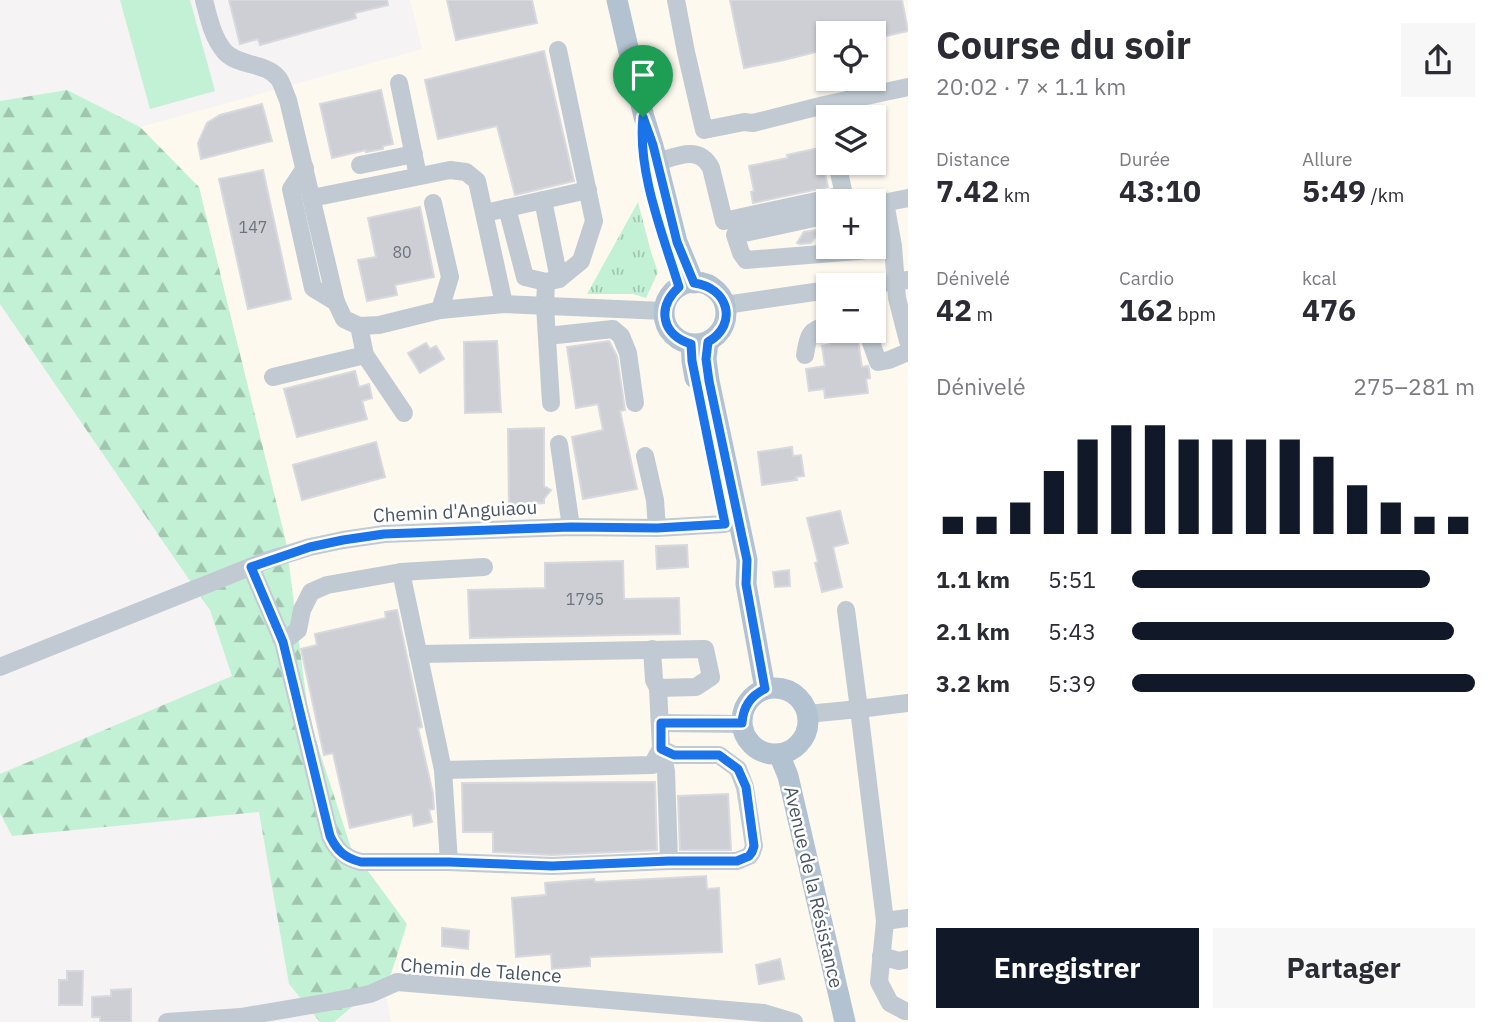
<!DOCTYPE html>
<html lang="fr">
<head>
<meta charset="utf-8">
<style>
	body { margin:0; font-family:"IBM Plex Sans",sans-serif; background:#f7f7f7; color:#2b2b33; height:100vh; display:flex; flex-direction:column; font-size:26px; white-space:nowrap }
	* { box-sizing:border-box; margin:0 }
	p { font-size:23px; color:#7c7c81 }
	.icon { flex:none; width:38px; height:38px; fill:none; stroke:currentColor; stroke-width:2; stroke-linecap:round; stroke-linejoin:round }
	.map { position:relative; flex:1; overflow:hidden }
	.details { display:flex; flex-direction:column; background:#fff; width:595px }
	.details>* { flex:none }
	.tools { position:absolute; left:816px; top:21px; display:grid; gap:14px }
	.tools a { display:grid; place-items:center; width:70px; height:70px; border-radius:0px; background:#fff; box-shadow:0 2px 5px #0004; font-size:35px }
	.pin { position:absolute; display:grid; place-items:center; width:60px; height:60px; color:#fff; margin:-72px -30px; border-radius:50% 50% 50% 0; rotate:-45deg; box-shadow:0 0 7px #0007 }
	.pin .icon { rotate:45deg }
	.round { display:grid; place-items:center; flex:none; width:74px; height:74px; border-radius:0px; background:#f7f7f7 }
	.head { display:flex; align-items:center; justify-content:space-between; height:119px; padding:0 28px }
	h1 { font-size:38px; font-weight:700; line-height:52px }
	.stats { display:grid; grid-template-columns:repeat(3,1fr); gap:10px; height:119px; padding:7px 28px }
	.stats div { display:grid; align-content:center }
	.stats b { font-size:30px; font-weight:700 }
	.stats small { font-size:19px; font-weight:400 }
	.stats p { font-size:19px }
	.chart { height:196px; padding:14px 28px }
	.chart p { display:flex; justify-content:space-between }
	.chart svg { width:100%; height:126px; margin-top:7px; stroke:#111827; stroke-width:6 }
	.action { display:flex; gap:14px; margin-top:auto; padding:14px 28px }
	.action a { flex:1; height:80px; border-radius:0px; background:#111827; color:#fff; font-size:28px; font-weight:700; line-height:80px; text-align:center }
	.action a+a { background:#f7f7f7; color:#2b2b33 }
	ul { padding:0 28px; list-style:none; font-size:23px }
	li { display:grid; grid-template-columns:112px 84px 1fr; align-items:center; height:52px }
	li i { height:18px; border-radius:9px; background:#111827 }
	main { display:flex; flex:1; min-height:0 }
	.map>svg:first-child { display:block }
</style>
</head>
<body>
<main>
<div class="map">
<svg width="908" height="1022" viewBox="0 0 908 1022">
	<defs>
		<pattern id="grass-tufts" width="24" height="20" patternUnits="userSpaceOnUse" patternTransform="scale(1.75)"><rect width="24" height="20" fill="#c3f1d5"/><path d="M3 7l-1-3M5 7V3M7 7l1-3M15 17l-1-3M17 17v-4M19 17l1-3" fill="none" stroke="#a0c6b0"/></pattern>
		<pattern id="forest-firs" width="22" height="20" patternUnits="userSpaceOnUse" patternTransform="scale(1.75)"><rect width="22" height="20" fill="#c3f1d5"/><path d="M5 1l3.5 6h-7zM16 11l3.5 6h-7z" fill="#a0c6b0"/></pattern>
	</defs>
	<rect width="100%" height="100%" fill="#f5f3f3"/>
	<path fill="#fdf9ef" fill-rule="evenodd" d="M410 0H908V1022H391L383 981 309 719 286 542 199 188 140 127 422 49ZM828 33H873V79H828ZM828 117H873V163H828ZM828 201H873V247H828ZM828 285H873V331H828Z"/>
	<polygon fill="url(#grass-tufts)" points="638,202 651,252 658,272 646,298 633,294 587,294"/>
	<polygon fill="url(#forest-firs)" points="67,90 140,127 199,187 286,542 309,719 351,848 407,924 391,974 334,1022 320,1022 289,984 259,812 12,836 0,813 0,774 232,676 210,610 0,304 0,101"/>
	<polygon fill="#c3f1d5" points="120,0 190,0 215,91 150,109"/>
	<g fill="#cdcfd5" stroke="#d7d9de" stroke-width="2">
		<polygon points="229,0 387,0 388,5 355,13 356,18 349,20 260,45 258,39 240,44"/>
		<polygon points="447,0 532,0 537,23 456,40"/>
		<polygon points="730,0 902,0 908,31 873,39 873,33 828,33 828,49 784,60 744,68"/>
		<polygon points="544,51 574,181 515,195 497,126 438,139 425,80"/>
		<polygon points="381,90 393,144 383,146 383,149 366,152 366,150 332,158 320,104"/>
		<polygon points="262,104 272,141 201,159 198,143 207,123 220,115"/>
		<polygon points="819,148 828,187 753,203 751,192 754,191 749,166 788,158 787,155"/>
		<polygon points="263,170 291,299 248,309 219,179"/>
		<polygon points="420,207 434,277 395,285 397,295 367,301 358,260 376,257 368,218"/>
		<polygon points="815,230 819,232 811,243 800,244 797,243 804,232"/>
		<polygon points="850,336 851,342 858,341 862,367 868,366 869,369 870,378 866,379 868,393 825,398 824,389 809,391 806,369 825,366 822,346 830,344 829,339"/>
		<polygon points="497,341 501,412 465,413 464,342"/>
		<polygon points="609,341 617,356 625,410 620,411 637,489 583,499 572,437 603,430 598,404 576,408 567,347"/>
		<polygon points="426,343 430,349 436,346 444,359 420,373 408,353"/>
		<polygon points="355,371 359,387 369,384 372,398 362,401 367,419 297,437 284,389"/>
		<polygon points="544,428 544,486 551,490 544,499 544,503 509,505 508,429"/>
		<polygon points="376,442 385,477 302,500 293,465"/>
		<polygon points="792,447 793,456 801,455 804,476 796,477 797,480 762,485 758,452"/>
		<polygon points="840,511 848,543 833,547 842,587 822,592 815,563 818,562 807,518"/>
		<polygon points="687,545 688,567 657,569 656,546"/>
		<polygon points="623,561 624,599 679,598 680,634 470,638 468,590 545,588 545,563"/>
		<polygon points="789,570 790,586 775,587 773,572"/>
		<polygon points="397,610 422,727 418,728 433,794 434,809 429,810 432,822 414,826 412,814 350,828 333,753 324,755 301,649 317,645 315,634 386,618 385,612"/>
		<polygon points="655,782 657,850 552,855 493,852 493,832 463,832 462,783"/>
		<polygon points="728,794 731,850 680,850 678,796"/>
		<polygon points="706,876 707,889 719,888 722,952 590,957 590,966 552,969 551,954 516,957 512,898 546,895 545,883 594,879 595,882"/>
		<polygon points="442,928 469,931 468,949 442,946"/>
		<polygon points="780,959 784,979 759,984 756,965"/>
		<polygon points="67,971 83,971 82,1005 59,1005 59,980 67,980"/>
		<polygon points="131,989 131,1022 100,1022 100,1017 92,1017 92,997 111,996 111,990"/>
	</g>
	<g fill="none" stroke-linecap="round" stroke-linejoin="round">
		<g stroke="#c1cad2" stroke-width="18">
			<path d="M204 0C209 18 212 37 225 52 239 67 267 62 279 79 283 85 285 94 288 100L336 302 344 319 359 326 379 325 440 310 504 304 664 311"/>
			<polyline points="676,0 686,52 704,130 744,122 753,123 824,105 908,87"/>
			<polyline points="399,83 418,176"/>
			<path d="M657 162C678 156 699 145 711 168L724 221 844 195 837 163"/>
			<polyline points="360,165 414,154"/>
			<polyline points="305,168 291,189 313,288 336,302"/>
			<polyline points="312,198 450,170 466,172 477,181 504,304"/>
			<polyline points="543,200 559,279"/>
			<polyline points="885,202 893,246 897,298 908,341"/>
			<polyline points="433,203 450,277 440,310"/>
			<polyline points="873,205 908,198"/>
			<polyline points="507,208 525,277 546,282"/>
			<polyline points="485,213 588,190"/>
			<polyline points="828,215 735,235 741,253 746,260 858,251 893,246"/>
			<polyline points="866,285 908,280"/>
			<polyline points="725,305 828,290"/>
			<polyline points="359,326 365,355 404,413"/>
			<polyline points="867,331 878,362 889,360 908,352"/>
			<polyline points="547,336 613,329 621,336 628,353 635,403"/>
			<path d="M805 355C808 338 808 329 828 326"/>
			<polyline points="273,377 365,355"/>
			<polyline points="551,403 545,306 546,282 559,279 581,261 594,221 558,50"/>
			<polyline points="559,444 571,527"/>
			<polyline points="645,456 655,500 657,528"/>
			<path d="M251 567 283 642 330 836C337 851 345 858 361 862H449L552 866 669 861H737L749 856 752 852 754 846 745 787 738 769 719 755H674L661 749"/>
			<polyline points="401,572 443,770 652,765 661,749"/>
			<polyline points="846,610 859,709 908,703"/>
			<polyline points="283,642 298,630 302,610 311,592 327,585 401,572 484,567"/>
			<polyline points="652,649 654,680 658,688 661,749 666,771 669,861"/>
			<polyline points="418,654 705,649 711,677 696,687 658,688"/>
			<polyline points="0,667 265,561 310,547 343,540 384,534 435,532 571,527 657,528 725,524"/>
			<polyline points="807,714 859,709 885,921 879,982 890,1003 905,1011 908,1011"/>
			<polyline points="661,723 742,724"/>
			<polyline points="443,770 449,862"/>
			<polyline points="885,921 908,918"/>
			<polyline points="881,956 899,961 908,959"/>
			<polyline points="167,1022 241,1017 329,1002 370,994 397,982 764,1013 794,1022"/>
		</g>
		<g stroke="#b3c2d1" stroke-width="21">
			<polyline points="617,0 644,117 653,146 677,242 694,283"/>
			<circle cx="695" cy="313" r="31"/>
			<polyline points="708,342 706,359 709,381 747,560 746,584 765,689"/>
			<polyline points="691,344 692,361 695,378"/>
			<circle cx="775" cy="721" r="33"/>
			<polyline points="779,754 788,776 845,1022"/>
		</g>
	</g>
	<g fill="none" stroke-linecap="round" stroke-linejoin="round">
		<defs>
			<path id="route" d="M643 117 653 145 677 242 694 283C728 287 739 324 708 342L706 359 709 381 747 560 746 584 765 689C750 696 743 707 742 723H661V749L674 755H719L738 769 746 787 754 846 752 852 749 856 737 861H669L552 866 449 862H361C345 858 337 851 330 836L283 642 251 567 310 547 343 540 384 534 571 527 657 528 725 524 692 361 691 344C662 335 656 308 679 287 663 235 637 171 643 117Z"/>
		</defs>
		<use href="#route" stroke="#fff" stroke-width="14"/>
		<use href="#route" stroke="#1a73e8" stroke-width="9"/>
	</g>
	<g text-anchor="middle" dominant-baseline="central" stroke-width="5" stroke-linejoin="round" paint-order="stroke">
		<g font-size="16" fill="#6b747e">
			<text x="253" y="227">147</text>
			<text x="402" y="252">80</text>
			<text x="585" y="599">1795</text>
		</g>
		<g font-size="19" fill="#4a5661" stroke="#fff">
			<text transform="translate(455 511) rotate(-3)">Chemin d'Anguiaou</text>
			<text transform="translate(814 887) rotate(77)">Avenue de la Résistance</text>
			<text transform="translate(481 970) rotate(4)">Chemin de Talence</text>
		</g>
	</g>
</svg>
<div class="tools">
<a><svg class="icon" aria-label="locate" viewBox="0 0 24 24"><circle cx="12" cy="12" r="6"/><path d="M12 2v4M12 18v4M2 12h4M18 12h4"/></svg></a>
<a><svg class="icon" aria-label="layers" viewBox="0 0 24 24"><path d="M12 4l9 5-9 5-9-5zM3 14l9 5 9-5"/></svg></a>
<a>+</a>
<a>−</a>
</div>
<div class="pin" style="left:643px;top:117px;background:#1e9e55"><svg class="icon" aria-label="arrive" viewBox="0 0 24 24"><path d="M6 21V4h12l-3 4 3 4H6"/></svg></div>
</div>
<section class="details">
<div class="head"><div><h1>Course du soir</h1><p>20:02 · 7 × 1.1 km</p></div><a class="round"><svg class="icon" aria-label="share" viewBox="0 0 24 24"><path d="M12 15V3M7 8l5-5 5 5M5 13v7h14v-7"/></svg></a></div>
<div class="stats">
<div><p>Distance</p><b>7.42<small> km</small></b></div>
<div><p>Durée</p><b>43:10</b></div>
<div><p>Allure</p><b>5:49<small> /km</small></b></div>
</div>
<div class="stats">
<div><p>Dénivelé</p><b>42<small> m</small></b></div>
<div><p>Cardio</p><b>162<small> bpm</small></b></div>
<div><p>kcal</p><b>476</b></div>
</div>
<div class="chart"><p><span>Dénivelé</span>275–281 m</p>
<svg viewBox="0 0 160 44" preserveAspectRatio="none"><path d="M5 44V38M15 44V38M25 44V33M35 44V22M45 44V11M55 44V6M65 44V6M75 44V11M85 44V11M95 44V11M105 44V11M115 44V17M125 44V27M135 44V33M145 44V38M155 44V38"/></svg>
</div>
<ul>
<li><b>1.1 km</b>5:51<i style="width:87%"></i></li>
<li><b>2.1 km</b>5:43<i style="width:94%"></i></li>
<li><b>3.2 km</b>5:39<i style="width:100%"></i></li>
</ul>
<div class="action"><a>Enregistrer</a><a>Partager</a></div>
</section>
</main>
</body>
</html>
